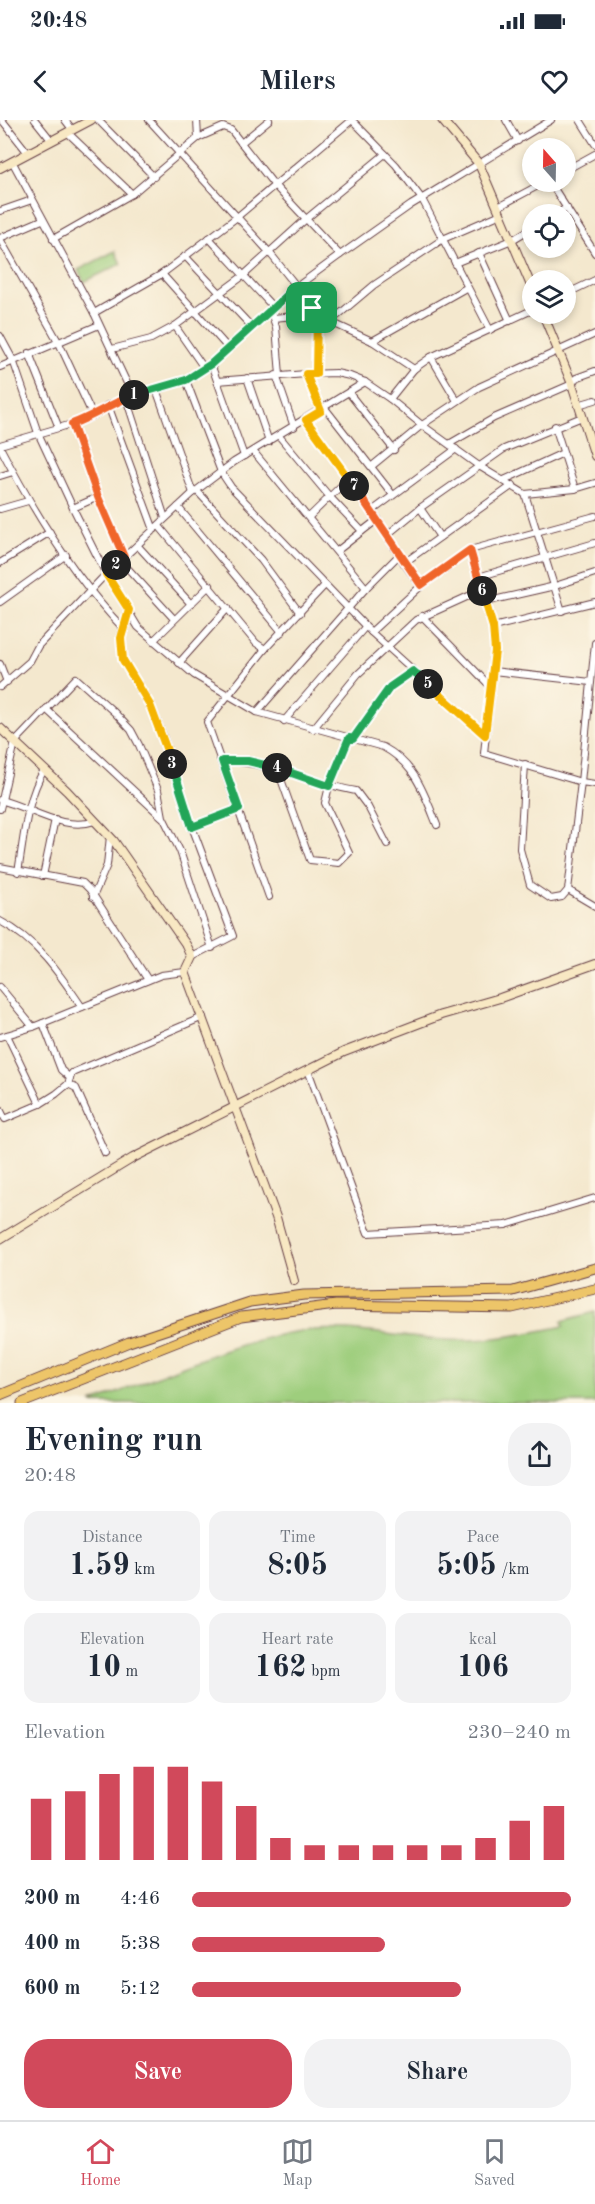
<!DOCTYPE html>
<html lang="en">
<head>
<meta charset="utf-8">
<style>
	body { margin:0; font-family:"Old Standard TT",serif; background:#f2f2f3; color:#1f2937; height:100vh; display:flex; flex-direction:column; font-size:22px; white-space:nowrap }
	* { box-sizing:border-box; margin:0 }
	p { font-size:20px; color:#747a83 }
	.icon { flex:none; width:33px; height:33px; fill:none; stroke:currentColor; stroke-width:2; stroke-linecap:round; stroke-linejoin:round }
	.map { position:relative; height:1283px; overflow:hidden }
	.drawer { display:flex; flex-direction:column; background:#fff; flex:1 }
	.drawer>* { flex:none }
	.needle { width:39px; rotate:340deg }
	.controls { position:absolute; left:522px; top:18px; display:grid; gap:12px }
	.controls a { display:grid; place-items:center; width:54px; height:54px; border-radius:50%; background:#fff; box-shadow:0 3px 9px #0003; font-size:30px }
	.pin { position:absolute; display:grid; place-items:center; width:51px; height:51px; color:#fff; margin:-26px; border-radius:12px; box-shadow:0 3px 9px #0006 }
	.km { position:absolute; width:30px; height:30px; margin:-15px; border-radius:50%; background:#222; color:#fff; font-size:16px; line-height:30px; text-align:center }
	.round { display:grid; place-items:center; flex:none; width:63px; height:63px; border-radius:24px; background:#f2f2f3 }
	.head { display:flex; align-items:center; justify-content:space-between; height:102px; padding:0 24px }
	h1 { font-size:33px; font-weight:700; line-height:45px }
	.metrics { display:grid; grid-template-columns:repeat(3,1fr); gap:9px; height:102px; padding:6px 24px }
	.metrics div { display:grid; align-content:center; border-radius:15px; background:#f2f2f3; text-align:center }
	.metrics b { font-size:30px; font-weight:700 }
	.metrics small { font-size:16px; font-weight:400 }
	.metrics p { font-size:16px }
	.chart { height:168px; padding:12px 24px }
	.chart p { display:flex; justify-content:space-between }
	.chart svg { width:100%; height:108px; margin-top:6px; stroke:#d1495b; stroke-width:6 }
	.button { display:flex; gap:12px; margin-top:auto; padding:12px 24px }
	.button a { flex:1; height:69px; border-radius:24px; background:#d1495b; color:#fff; font-size:24px; font-weight:700; line-height:69px; text-align:center }
	.button a+a { background:#f2f2f3; color:#1f2937 }
	ul { padding:0 24px; list-style:none; font-size:20px }
	li { display:grid; grid-template-columns:96px 72px 1fr; align-items:center; height:45px }
	li i { height:15px; border-radius:8px; background:#d1495b }
	.status { display:flex; justify-content:space-between; align-items:center; height:42px; padding:0 30px; background:#fff; direction:ltr }
	.status svg { height:16px; fill:currentColor }
	header { display:flex; justify-content:space-between; align-items:center; height:78px; padding:0 24px; background:#fff; font-size:27px; font-weight:700 }
	.tab-bar { display:flex; justify-content:space-around; align-items:center; height:84px; border-top:2px solid #e0e1e3; background:#fff; font-size:16px; color:#747a83 }
	.tab-bar a { display:grid; justify-items:center; gap:3px }
	.tab-bar .active { color:#d1495b }
	.map>svg:first-child { display:block }
</style>
</head>
<body>
<div class="status"><b>20:48</b><svg viewBox="0 0 49 12"><path d="M0 12V9h3v3zM5 12V6h3v6zM10 12V3h3v9zM15 12V0h3v12zM26 1h20v11H26zM47 4h2v5h-2z"/></svg></div>
<header><svg class="icon" aria-label="back" viewBox="0 0 24 24"><path d="M15 5l-7 7 7 7"/></svg>Milers<svg class="icon" aria-label="heart" viewBox="0 0 24 24"><path d="M12 20l-8-8c-3-5 5-10 8-4 3-6 11-1 8 4z"/></svg></header>
<div class="map">
<svg width="595" height="1283" viewBox="0 0 595 1283">
	<rect width="100%" height="100%" fill="#fcf5e5"/>
	<filter id="ink" filterUnits="userSpaceOnUse"><feTurbulence type="fractalNoise" baseFrequency=".0167" numOctaves="2"/><feDisplacementMap in="SourceGraphic" scale="12" xChannelSelector="R" yChannelSelector="G"/><feConvolveMatrix kernelMatrix="1 2 1 2 8 2 1 2 1" color-interpolation-filters="sRGB"/></filter>
	<filter id="wash" filterUnits="userSpaceOnUse"><feTurbulence type="fractalNoise" baseFrequency=".008" numOctaves="4" result="noise"/><feDisplacementMap in="SourceGraphic" scale="24" xChannelSelector="R" yChannelSelector="G"/><feGaussianBlur stdDeviation="1.35" result="paint"/><feColorMatrix in="noise" values="0 0 0 0 0 0 0 0 0 0 0 0 0 0 0 0 0 1.4 0 .05"/><feComposite in="paint" operator="in"/></filter>
	<g filter="url(#wash)">
		<rect width="100%" height="100%" fill="#f4e8ce"/>
		<g fill="#9ece7d" stroke="#747654" stroke-width="1.5">
			<polygon points="115,131 121,144 84,162 78,150"/>
			<path d="M595 1192V1283H91C154 1259 235 1220 301 1211 349 1205 399 1218 447 1220 486 1222 525 1214 564 1206L562 1201Z"/>
		</g>
	</g>
	<g filter="url(#ink)">
		<g fill="none" stroke-linecap="round" stroke-linejoin="round">
			<defs>
				<g id="street">
					<polyline points="2,0 28,33"/>
					<polyline points="35,0 51,20"/>
					<polyline points="65,0 72,9"/>
					<polyline points="98,0 154,57"/>
					<polyline points="149,0 269,132 322,198 372,221 414,249"/>
					<polyline points="197,0 198,18"/>
					<polyline points="352,0 396,45 422,79 490,210"/>
					<polyline points="506,0 518,21"/>
					<polyline points="580,0 595,24"/>
					<polyline points="67,12 132,74"/>
					<polyline points="241,23 269,0"/>
					<polyline points="12,41 94,193 133,276"/>
					<polyline points="566,50 595,34"/>
					<polyline points="550,62 595,133"/>
					<polyline points="498,87 545,62"/>
					<polyline points="0,91 32,80"/>
					<polyline points="556,94 567,88"/>
					<polyline points="0,118 42,100"/>
					<polyline points="209,118 273,187"/>
					<polyline points="0,119 59,223 93,296"/>
					<polyline points="53,119 132,74 198,18 223,7 231,10 275,66 340,135"/>
					<polyline points="479,133 510,201"/>
					<polyline points="185,136 251,206"/>
					<polyline points="455,143 512,120 532,108"/>
					<polyline points="162,154 228,228"/>
					<polyline points="566,174 595,160"/>
					<polyline points="270,190 276,207 280,255"/>
					<polyline points="94,193 162,154 237,97 352,0"/>
					<polyline points="273,198 316,194"/>
					<polyline points="330,202 374,165 443,119 501,94"/>
					<polyline points="175,206 204,248"/>
					<path d="M0 216 13 240 38 313 73 388 106 454 138 507 194 555 257 592 383 627C415 644 424 673 437 705"/>
					<polyline points="372,221 466,168"/>
					<polyline points="112,229 151,219 175,206 243,156 306,99 385,34"/>
					<polyline points="29,233 59,308"/>
					<polyline points="431,237 457,281"/>
					<polyline points="211,244 244,336"/>
					<polyline points="0,247 99,205"/>
					<polyline points="316,253 317,193"/>
					<polyline points="306,254 321,291"/>
					<polyline points="276,255 294,307"/>
					<polyline points="247,258 269,322"/>
					<polyline points="186,260 221,352 231,367 371,512 485,615"/>
					<polyline points="217,261 306,254 336,253 350,256 365,262 390,279 422,305 479,346 525,374 562,491"/>
					<polyline points="156,269 193,373"/>
					<polyline points="349,273 394,330"/>
					<polyline points="126,278 165,398"/>
					<polyline points="390,279 414,249 431,237 532,190"/>
					<polyline points="108,285 154,410"/>
					<polyline points="578,285 595,280"/>
					<polyline points="325,288 393,375"/>
					<polyline points="306,300 372,391 404,443 421,466"/>
					<polyline points="72,304 98,377 124,437"/>
					<polyline points="555,306 575,369"/>
					<polyline points="279,316 329,376 362,411"/>
					<polyline points="449,324 494,298 572,264 576,258 595,251"/>
					<polyline points="0,325 72,304 93,296 108,285 186,260 211,244 295,168 340,135 411,85 551,0"/>
					<path d="M0 327C33 390 73 457 123 508"/>
					<polyline points="253,331 366,468"/>
					<polyline points="372,346 422,305 479,267 595,214"/>
					<polyline points="0,356 13,352"/>
					<polyline points="504,360 563,333"/>
					<polyline points="197,371 261,440 300,493"/>
					<polyline points="525,374 575,369 595,363"/>
					<polyline points="178,387 282,512"/>
					<polyline points="73,388 98,377"/>
					<polyline points="420,388 440,417"/>
					<polyline points="0,389 28,381"/>
					<polyline points="372,391 456,329"/>
					<polyline points="310,396 348,359"/>
					<polyline points="159,406 256,523 265,529"/>
					<polyline points="387,415 420,388 504,329 582,297"/>
					<polyline points="138,426 191,484"/>
					<polyline points="470,430 493,507 495,531 484,633 581,662 595,523"/>
					<polyline points="337,431 378,399"/>
					<polyline points="121,441 174,499"/>
					<polyline points="0,443 50,412"/>
					<polyline points="404,443 513,365"/>
					<polyline points="478,457 595,423"/>
					<polyline points="0,482 66,435"/>
					<polyline points="485,482 555,466 595,453"/>
					<polyline points="129,490 121,518 123,540 150,585 163,616 188,696 233,816 192,837"/>
					<polyline points="422,496 491,567"/>
					<polyline points="493,507 595,482"/>
					<polyline points="371,512 421,466 470,430 595,396"/>
					<polyline points="153,521 210,465"/>
					<polyline points="179,543 228,488"/>
					<polyline points="0,544 7,562"/>
					<polyline points="493,551 591,562"/>
					<polyline points="0,567 30,541 38,526 106,454 193,373 234,342 365,262"/>
					<polyline points="46,589 162,697"/>
					<polyline points="257,592 366,468 399,435"/>
					<polyline points="284,601 366,506"/>
					<polyline points="313,609 358,554 416,500 482,470"/>
					<polyline points="353,619 390,567 413,551"/>
					<path d="M222 641C269 641 310 663 356 671L368 687 387 724"/>
					<polyline points="525,644 520,729 530,765 551,779 562,777 568,770 581,662 595,664"/>
					<polyline points="277,648 310,740 339,743 349,733 325,683 329,666 349,618"/>
					<path d="M0 680C30 687 63 712 95 701"/>
					<polyline points="0,689 15,622 76,558 114,592 131,610 139,625 158,670 163,697 180,731 212,828"/>
					<polyline points="192,707 239,689"/>
					<polyline points="0,747 83,763 90,770 148,860"/>
					<path d="M18 752C24 718 26 680 44 650"/>
					<polyline points="43,756 55,699"/>
					<polyline points="568,770 595,786"/>
					<polyline points="93,777 107,745 110,716"/>
					<polyline points="269,777 207,602 265,529 325,465"/>
					<path d="M0 801C37 820 59 853 82 887"/>
					<polyline points="0,867 33,907"/>
					<polyline points="43,903 61,950 69,957"/>
					<polyline points="7,915 40,984"/>
					<polyline points="0,917 33,907 161,855 185,852"/>
					<polyline points="308,950 368,1113 506,1105 595,1078"/>
					<polyline points="68,964 76,968 105,1033"/>
					<polyline points="0,989 5,999 40,984 56,974 68,964 72,953 203,897"/>
				</g>
				<g id="secondary">
					<polyline points="442,0 479,44 532,168"/>
					<polyline points="0,48 91,0"/>
					<polyline points="543,194 572,264 595,336"/>
					<polyline points="0,608 67,671 114,721 187,826 192,837 185,852 276,1097 294,1161"/>
					<polyline points="0,1119 133,1038 344,932 441,895 500,878 595,844"/>
				</g>
				<g id="primary">
					<polyline points="0,1275 129,1222 250,1182 304,1175 513,1171 595,1148"/>
					<polyline points="22,1283 241,1197 336,1185 512,1188 595,1169"/>
				</g>
			</defs>
			<use href="#street" stroke="#643d43" stroke-width="8"/>
			<use href="#secondary" stroke="#643d43" stroke-width="10"/>
			<use href="#primary" stroke="#643d43" stroke-width="11"/>
			<use href="#street" stroke="#fff" stroke-width="6"/>
			<use href="#secondary" stroke="#f8e8c3" stroke-width="8"/>
			<use href="#primary" stroke="#edc569" stroke-width="9"/>
		</g>
	</g>
	<g fill="none" stroke-linecap="round" stroke-linejoin="round" filter="url(#ink)">
		<defs>
			<polyline id="split-1" points="134,275 186,260 211,244 295,168 312,188"/>
			<path id="split-2" d="M116 445 124 437 98 377 72 304C94 296 112 283 134 275"/>
			<polyline id="split-3" points="116,445 106,454 129,490 121,518 123,540 150,585 172,644"/>
			<polyline id="split-4" points="172,644 192,707 239,689 222,641 248,641 277,648"/>
			<polyline id="split-5" points="277,648 329,666 349,618 353,619 390,567 413,551 428,564"/>
			<polyline id="split-6" points="428,564 485,615 495,531 493,507 482,471"/>
			<polyline id="split-7" points="354,366 421,465 470,430 482,471"/>
			<polyline id="split-8" points="312,188 317,193 316,254 306,254 321,291 306,300 354,366"/>
		</defs>
		<use href="#split-1" stroke="#fff" stroke-width="12"/>
		<use href="#split-2" stroke="#fff" stroke-width="12"/>
		<use href="#split-3" stroke="#fff" stroke-width="12"/>
		<use href="#split-4" stroke="#fff" stroke-width="12"/>
		<use href="#split-5" stroke="#fff" stroke-width="12"/>
		<use href="#split-6" stroke="#fff" stroke-width="12"/>
		<use href="#split-7" stroke="#fff" stroke-width="12"/>
		<use href="#split-8" stroke="#fff" stroke-width="12"/>
		<use href="#split-1" stroke="#22a559" stroke-width="8"/>
		<use href="#split-2" stroke="#f0652b" stroke-width="8"/>
		<use href="#split-3" stroke="#f5b400" stroke-width="8"/>
		<use href="#split-4" stroke="#22a559" stroke-width="8"/>
		<use href="#split-5" stroke="#22a559" stroke-width="8"/>
		<use href="#split-6" stroke="#f5b400" stroke-width="8"/>
		<use href="#split-7" stroke="#f0652b" stroke-width="8"/>
		<use href="#split-8" stroke="#f5b400" stroke-width="8"/>
	</g>
</svg>
<div class="controls">
<a><svg class="needle" viewBox="-14 -14 28 28"><path d="M0-13l5 13h-10z" fill="#e53935"/><path d="M0 13l5-13h-10z" fill="#747a83"/></svg></a>
<a><svg class="icon" aria-label="locate" viewBox="0 0 24 24"><circle cx="12" cy="12" r="6"/><path d="M12 2v4M12 18v4M2 12h4M18 12h4"/></svg></a>
<a><svg class="icon" aria-label="layers" viewBox="0 0 24 24"><path d="M12 4l9 5-9 5-9-5zM3 14l9 5 9-5"/></svg></a>
</div>
<div class="pin" style="left:312px;top:188px;background:#1e9e55"><svg class="icon" aria-label="arrive" viewBox="0 0 24 24"><path d="M6 21V4h12l-3 4 3 4H6"/></svg></div>
<b class="km" style="left:134px;top:275px">1</b>
<b class="km" style="left:116px;top:445px">2</b>
<b class="km" style="left:172px;top:644px">3</b>
<b class="km" style="left:277px;top:648px">4</b>
<b class="km" style="left:428px;top:564px">5</b>
<b class="km" style="left:482px;top:471px">6</b>
<b class="km" style="left:354px;top:366px">7</b>
</div>
<section class="drawer">
<div class="head"><div><h1>Evening run</h1><p>20:48</p></div><a class="round"><svg class="icon" aria-label="share" viewBox="0 0 24 24"><path d="M12 15V3M7 8l5-5 5 5M5 13v7h14v-7"/></svg></a></div>
<div class="metrics">
<div><p>Distance</p><b>1.59<small> km</small></b></div>
<div><p>Time</p><b>8:05</b></div>
<div><p>Pace</p><b>5:05<small> /km</small></b></div>
</div>
<div class="metrics">
<div><p>Elevation</p><b>10<small> m</small></b></div>
<div><p>Heart rate</p><b>162<small> bpm</small></b></div>
<div><p>kcal</p><b>106</b></div>
</div>
<div class="chart"><p><span>Elevation</span>230–240 m</p>
<svg viewBox="0 0 160 44" preserveAspectRatio="none"><path d="M5 44V19M15 44V16M25 44V9M35 44V6M45 44V6M55 44V12M65 44V22M75 44V35M85 44V38M95 44V38M105 44V38M115 44V38M125 44V38M135 44V35M145 44V28M155 44V22"/></svg>
</div>
<ul>
<li><b>200 m</b>4:46<i style="width:100%"></i></li>
<li><b>400 m</b>5:38<i style="width:51%"></i></li>
<li><b>600 m</b>5:12<i style="width:71%"></i></li>
</ul>
<div class="button"><a>Save</a><a>Share</a></div>
</section>
<nav class="tab-bar">
<a class="active"><svg class="icon" aria-label="home" viewBox="0 0 24 24"><path d="M3 11l9-7 9 7M6 9v11h12V9"/></svg>Home</a>
<a><svg class="icon" aria-label="map" viewBox="0 0 24 24"><path d="M3 6l6-2 6 2 6-2v14l-6 2-6-2-6 2zM9 4v14M15 6v14"/></svg>Map</a>
<a><svg class="icon" aria-label="saved" viewBox="0 0 24 24"><path d="M7 4h10v16l-5-4-5 4z"/></svg>Saved</a>
</nav>
</body>
</html>
